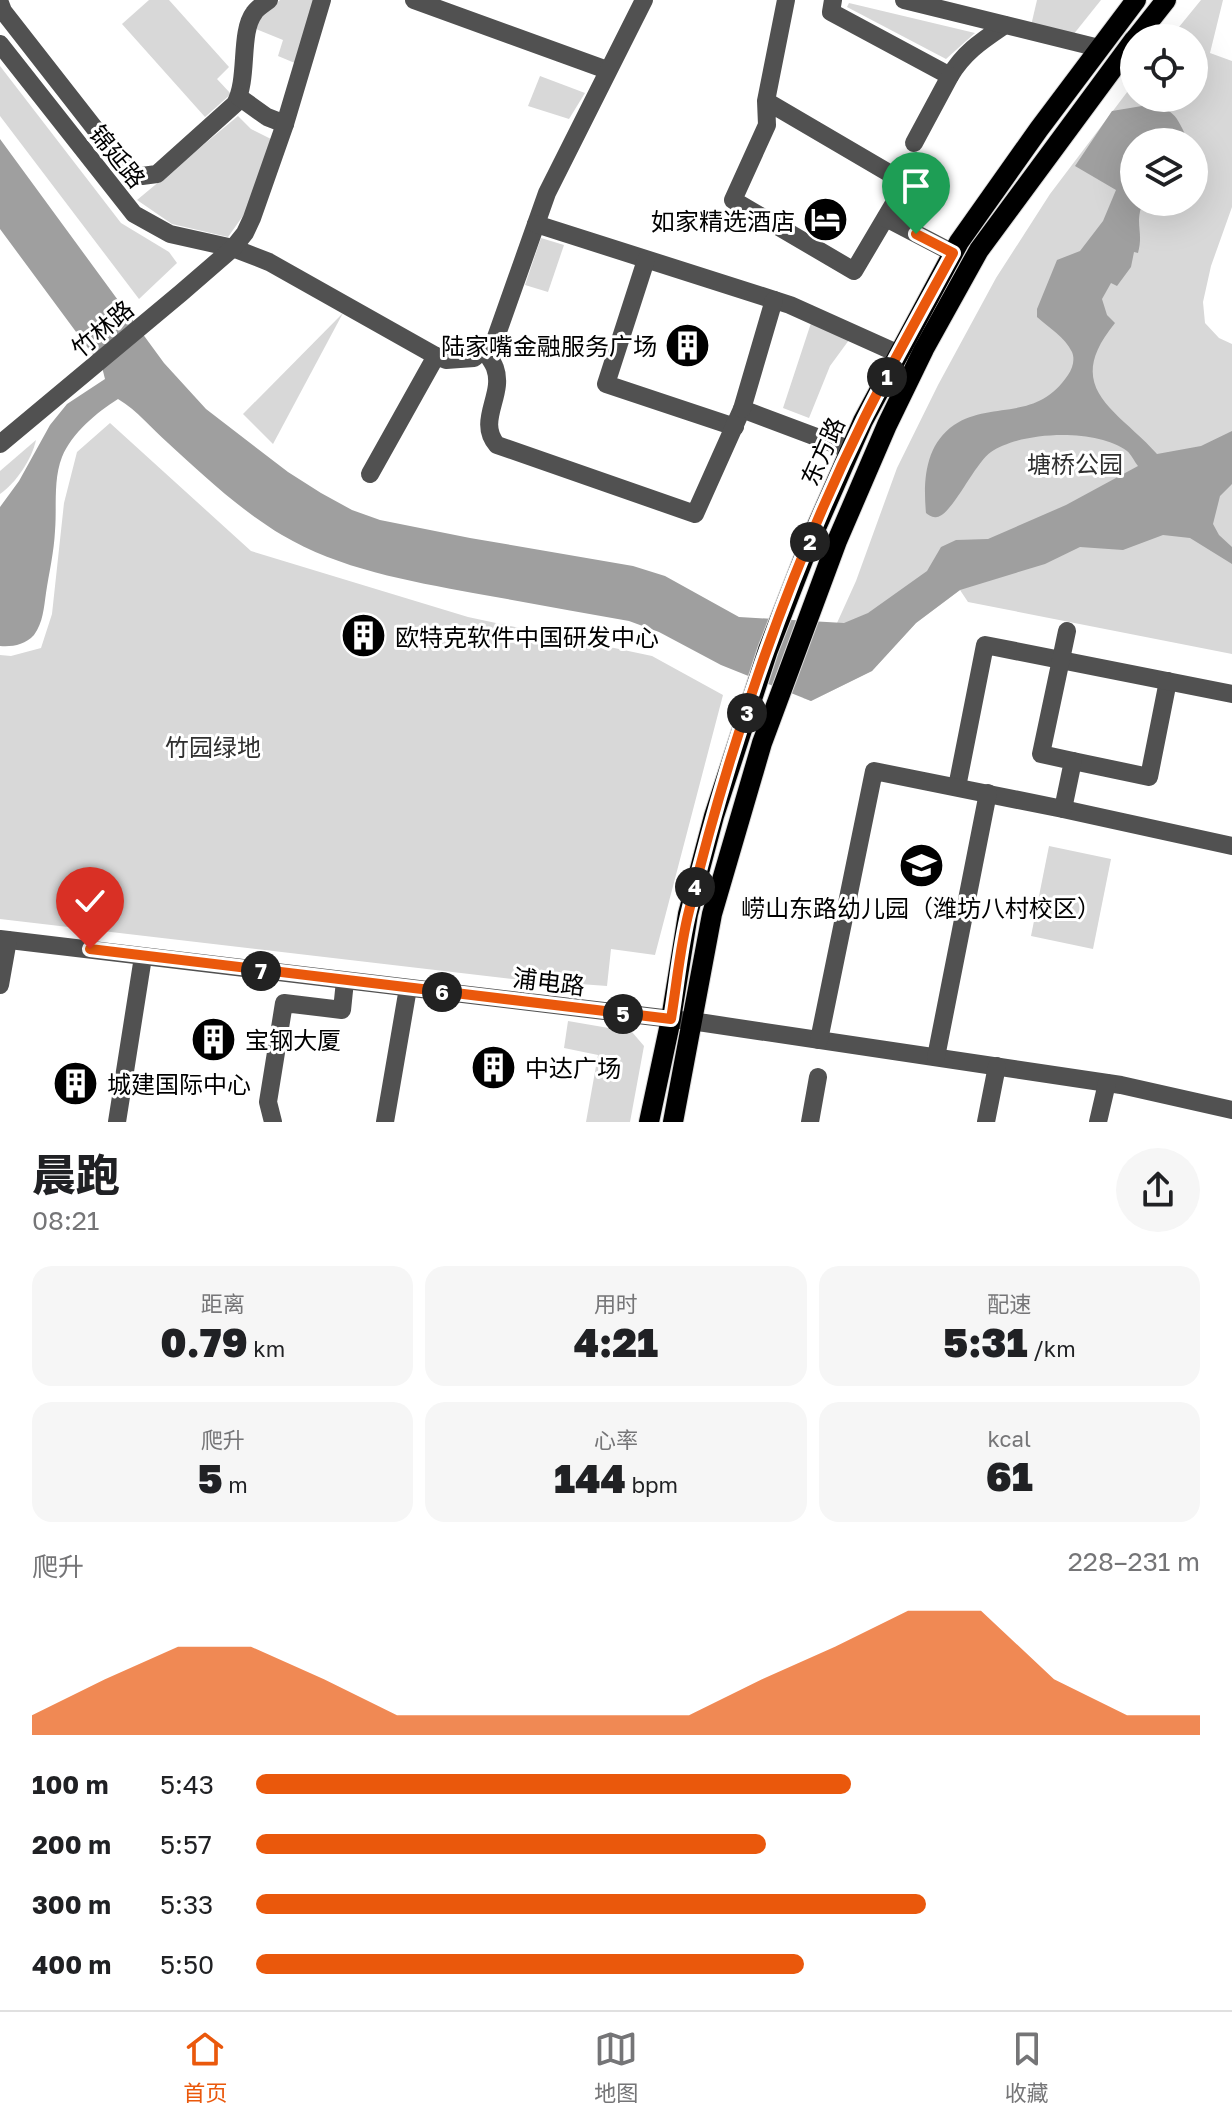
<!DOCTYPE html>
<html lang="zh">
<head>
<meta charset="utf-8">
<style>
	body { margin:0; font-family:"Golos Text","Noto Sans SC",sans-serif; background:#f6f6f6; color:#202124; height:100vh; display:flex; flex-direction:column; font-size:30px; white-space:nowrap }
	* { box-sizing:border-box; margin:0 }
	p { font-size:26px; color:#757577 }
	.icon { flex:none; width:44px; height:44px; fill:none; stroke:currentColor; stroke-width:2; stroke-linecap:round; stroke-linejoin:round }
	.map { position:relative; height:1122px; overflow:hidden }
	.side { display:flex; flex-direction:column; background:#fff; flex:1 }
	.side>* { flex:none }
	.tools { position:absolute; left:1120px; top:24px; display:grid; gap:16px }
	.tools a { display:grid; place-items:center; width:88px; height:88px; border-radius:50%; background:#fff; box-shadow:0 8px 32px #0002; font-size:40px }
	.pin { position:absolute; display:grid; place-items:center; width:68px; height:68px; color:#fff; margin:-82px -34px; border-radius:50% 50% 50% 0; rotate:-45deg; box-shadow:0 0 8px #0007 }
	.pin .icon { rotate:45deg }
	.km { position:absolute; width:40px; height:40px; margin:-20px; border-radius:50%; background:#222; color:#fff; font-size:22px; line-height:40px; text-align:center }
	.round { display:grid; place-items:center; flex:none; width:84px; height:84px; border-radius:42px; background:#f6f6f6 }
	.summary { display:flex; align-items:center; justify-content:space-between; height:136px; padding:0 32px }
	h1 { font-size:44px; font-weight:800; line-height:60px }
	.stats { display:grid; grid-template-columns:repeat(3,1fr); gap:12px; height:136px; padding:8px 32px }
	.stats div { display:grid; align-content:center; border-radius:20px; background:#f6f6f6; text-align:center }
	.stats b { font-size:40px; font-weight:800 }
	.stats small { font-size:22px; font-weight:400 }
	.stats p { font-size:22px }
	.chart { height:224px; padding:16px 32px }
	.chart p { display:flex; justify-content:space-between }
	.chart svg { width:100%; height:144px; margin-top:8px; fill:#ea580c; opacity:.7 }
	ul { padding:0 32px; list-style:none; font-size:26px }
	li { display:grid; grid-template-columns:128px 96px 1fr; align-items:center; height:60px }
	li i { height:20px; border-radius:10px; background:#ea580c }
	.menu { display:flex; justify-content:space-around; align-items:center; height:112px; border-top:2px solid #e0e0e0; background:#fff; font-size:22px; color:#757577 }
	.menu a { display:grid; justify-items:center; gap:4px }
	.menu .active { color:#ea580c }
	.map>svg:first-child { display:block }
</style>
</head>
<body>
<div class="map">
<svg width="1232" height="1122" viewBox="0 0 1232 1122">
	<rect width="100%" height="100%" fill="#fff"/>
	<g fill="#d8d8d8" fill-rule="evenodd">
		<polygon points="149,0 169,0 229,67 217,79 231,94 205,117 122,24"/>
		<polygon points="280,0 322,0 302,66 278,56 283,40 256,29 258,19"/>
		<polygon points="1037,0 1101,0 1069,40 1030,30"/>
		<path d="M1201 0H1223L1210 53 1232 61V207L1211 266 1203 302 1205 323 1219 338 1232 344V654L968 602 960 590 916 623 872 671 811 701 803 698 856 581 897 468 938 385 996 278 1050 194 1134 83V98H1194V38H1170ZM1134 142H1194V202H1134Z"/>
		<polygon points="849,3 975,33 946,59 847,7"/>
		<polygon points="0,66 121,223 169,252 177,263 139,299 0,116"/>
		<polygon points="540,76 585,93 569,119 528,106"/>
		<polygon points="238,116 251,129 271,139 245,213 228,237 172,224 137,200"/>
		<polygon points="541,238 564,245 548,292 525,285"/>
		<polygon points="343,313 273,444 243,414"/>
		<polygon points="811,323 849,340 830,366 809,418 783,408"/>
		<polygon points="110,423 251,551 468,617 652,656 723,695 655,955 611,949 607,986 512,979 0,919 0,655 11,656 41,648 52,614 64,503 77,452"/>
		<path d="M36 440C32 459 16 483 0 494V471Z"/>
		<polygon points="1049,846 1111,859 1093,949 1031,936"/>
		<polygon points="568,1021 632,1032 644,1046 630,1122 586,1122 598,1055 564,1048"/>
	</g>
	<path fill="#9f9f9f" d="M1142 106C1175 107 1175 114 1189 142H1134V202H1143C1134 225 1144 231 1138 253L1134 252 1131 267 1117 286 1111 283 1102 299 1107 315 1115 323C1061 389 1117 409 1157 454L1201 446 1232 431V484L1220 496 1213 524 1219 535 1232 547V564L1190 538 1163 535 1123 550 1080 547 1045 564 960 590 916 623 872 671 811 701 721 665 659 632 629 621C577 612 525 602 473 593 409 581 339 569 282 535 240 510 203 475 168 443 151 428 138 411 118 399 96 413 72 433 62 457 53 480 57 507 55 531 54 552 49 573 46 593 44 607 43 623 34 635 25 645 12 647 0 646V507L19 481 50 425 67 404 105 379 102 367 0 229V139L164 363 206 409 288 472 321 493 352 510 380 520 470 538 633 566 665 576 739 617 844 623 868 613 927 571 941 547 956 540 988 539 1066 505 1138 466C1134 461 1131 454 1127 451 1097 428 1021 431 991 452 974 464 952 515 937 517 932 518 929 515 926 513 923 481 925 445 954 425 991 400 1036 423 1068 375 1073 368 1075 359 1072 352 1065 337 1049 328 1037 317V309L1057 260 1080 251 1103 221 1116 190 1075 166 1112 111Z"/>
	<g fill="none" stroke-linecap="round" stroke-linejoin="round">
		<defs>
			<g id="major">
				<polyline points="1136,38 1166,0"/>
				<polyline points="649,1122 671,1019 688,914 714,816 768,650 812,537 863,421 959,242 1039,129 1136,0"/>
				<polyline points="673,1122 712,914 762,743 837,541 887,425 924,349 979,250 1134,40"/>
			</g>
		</defs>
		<use href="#major" stroke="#dbdbdb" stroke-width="22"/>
		<g stroke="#515151" stroke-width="18">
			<polyline points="414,0 607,70"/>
			<path d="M833 0 831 12 950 76C964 52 983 40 1005 25"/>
			<polyline points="904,0 1099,48"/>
			<path d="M0 3 3 11 128 171 142 176 157 174 235 104C249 79 239 33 254 13 257 8 264 4 269 0"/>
			<polyline points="0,44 134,214 170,234 233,248 269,262 436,356 446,360 474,358 495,340 547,193 644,0"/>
			<polyline points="239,97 267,117 285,124"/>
			<polyline points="766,101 906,183 854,271 733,200 767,125 766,101 786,0"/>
			<polyline points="914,143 950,76"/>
			<polyline points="886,218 953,253"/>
			<polyline points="536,224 790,305 899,354"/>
			<polyline points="646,260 606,384 735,427"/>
			<path d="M485 351C488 356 493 362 495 368 505 395 476 421 497 445L695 514 742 409 851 450"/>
			<polyline points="742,409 774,300"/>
			<polyline points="0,444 181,293 233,248 245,233 252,218 285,124 322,0"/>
			<polyline points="370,474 436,356"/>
			<polyline points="1073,761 1149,777 1168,681"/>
			<polyline points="957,787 985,645 1232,694"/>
			<polyline points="1063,809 1232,846"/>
			<polyline points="0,939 705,1023 1121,1085 1232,1110"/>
			<polyline points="0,985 8,940"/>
			<polyline points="819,1040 874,771 1063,809 1073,761 1041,754 1067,631"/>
			<polyline points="936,1057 988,793"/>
			<polyline points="117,1122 143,957"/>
			<polyline points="273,1122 268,1102 284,1003 342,1010 345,981"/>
			<polyline points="385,1122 408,988"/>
			<polyline points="810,1122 818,1077"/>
			<polyline points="986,1122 997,1066"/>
			<polyline points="1098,1122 1107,1083"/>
		</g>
		<use href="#major" stroke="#000" stroke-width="20"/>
	</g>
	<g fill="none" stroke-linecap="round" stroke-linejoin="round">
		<defs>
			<path id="route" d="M90 949 671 1019C677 983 680 946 689 911 729 745 788 573 864 419 892 363 923 308 953 253L916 234"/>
		</defs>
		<use href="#route" stroke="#fff" stroke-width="16"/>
		<use href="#route" stroke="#ea580c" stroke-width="10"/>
	</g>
	<defs>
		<symbol id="hotel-disc" viewBox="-11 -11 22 22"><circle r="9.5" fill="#000" stroke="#fff"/><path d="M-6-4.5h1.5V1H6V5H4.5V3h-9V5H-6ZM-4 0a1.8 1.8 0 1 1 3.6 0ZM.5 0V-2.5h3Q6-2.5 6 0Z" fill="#fff"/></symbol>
		<symbol id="building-disc" viewBox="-11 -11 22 22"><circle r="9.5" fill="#000" stroke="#fff"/><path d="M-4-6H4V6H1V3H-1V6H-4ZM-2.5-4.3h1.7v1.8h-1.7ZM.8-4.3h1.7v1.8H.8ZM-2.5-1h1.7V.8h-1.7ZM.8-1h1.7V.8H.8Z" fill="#fff"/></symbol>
		<symbol id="school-disc" viewBox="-11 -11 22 22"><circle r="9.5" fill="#000" stroke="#fff"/><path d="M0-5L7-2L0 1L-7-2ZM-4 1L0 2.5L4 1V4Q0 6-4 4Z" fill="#fff"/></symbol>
	</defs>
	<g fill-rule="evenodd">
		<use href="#hotel-disc" x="800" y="194" width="51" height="51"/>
		<use href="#building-disc" x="662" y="320" width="51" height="51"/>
		<use href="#building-disc" x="338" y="610" width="51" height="51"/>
		<use href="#school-disc" x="896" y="840" width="51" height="51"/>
		<use href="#building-disc" x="188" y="1014" width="51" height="51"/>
		<use href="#building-disc" x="468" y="1042" width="51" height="51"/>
		<use href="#building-disc" x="50" y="1058" width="51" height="51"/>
	</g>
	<g text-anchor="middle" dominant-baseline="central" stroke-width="6" stroke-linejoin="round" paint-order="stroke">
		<g font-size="24" fill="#000" stroke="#fff">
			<text transform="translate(118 156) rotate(51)">锦延路</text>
			<text transform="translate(102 328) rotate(-40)">竹林路</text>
			<text transform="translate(822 451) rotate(-66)">东方路</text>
			<text transform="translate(549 981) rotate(7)">浦电路</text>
		</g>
		<g font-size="24" fill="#000" stroke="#fff" text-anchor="start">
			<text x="795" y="220" text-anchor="end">如家精选酒店</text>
			<text x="657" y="345" text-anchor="end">陆家嘴金融服务广场</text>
			<text x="395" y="636">欧特克软件中国研发中心</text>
			<text x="921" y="907" text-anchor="middle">崂山东路幼儿园（潍坊八村校区）</text>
			<text x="245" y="1039">宝钢大厦</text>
			<text x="525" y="1067">中达广场</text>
			<text x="107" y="1083">城建国际中心</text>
		</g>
		<g font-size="24" fill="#2f2f2f" stroke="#fff">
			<text x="1075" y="463">塘桥公园</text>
			<text x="213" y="746">竹园绿地</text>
		</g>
	</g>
</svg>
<div class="tools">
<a><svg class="icon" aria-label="locate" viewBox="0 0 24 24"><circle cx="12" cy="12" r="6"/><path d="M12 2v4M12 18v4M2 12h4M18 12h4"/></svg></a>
<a><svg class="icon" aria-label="layers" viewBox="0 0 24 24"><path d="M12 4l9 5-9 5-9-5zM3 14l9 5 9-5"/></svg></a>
</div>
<div class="pin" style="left:916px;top:234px;background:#1e9e55"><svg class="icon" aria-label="arrive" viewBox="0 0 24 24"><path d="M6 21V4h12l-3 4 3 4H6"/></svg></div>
<div class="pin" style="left:90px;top:949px;background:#d93025"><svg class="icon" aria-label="check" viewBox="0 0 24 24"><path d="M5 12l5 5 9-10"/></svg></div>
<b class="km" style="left:887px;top:377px">1</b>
<b class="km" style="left:810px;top:542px">2</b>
<b class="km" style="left:747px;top:713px">3</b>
<b class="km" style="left:695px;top:887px">4</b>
<b class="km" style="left:623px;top:1014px">5</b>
<b class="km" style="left:442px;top:992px">6</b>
<b class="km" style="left:261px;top:971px">7</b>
</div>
<section class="side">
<div class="summary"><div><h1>晨跑</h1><p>08:21</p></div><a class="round"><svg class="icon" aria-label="share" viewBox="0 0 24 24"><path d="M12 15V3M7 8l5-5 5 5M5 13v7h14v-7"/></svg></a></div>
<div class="stats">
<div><p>距离</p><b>0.79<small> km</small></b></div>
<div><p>用时</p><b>4:21</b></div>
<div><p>配速</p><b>5:31<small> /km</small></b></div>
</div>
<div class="stats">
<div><p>爬升</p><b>5<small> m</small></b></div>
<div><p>心率</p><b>144<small> bpm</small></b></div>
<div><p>kcal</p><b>61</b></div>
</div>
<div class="chart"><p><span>爬升</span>228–231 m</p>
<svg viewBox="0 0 160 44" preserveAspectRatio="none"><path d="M0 44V38L10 27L20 17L30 17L40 27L50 38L60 38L70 38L80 38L90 38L100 27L110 17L120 6L130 6L140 27L150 38L160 38V44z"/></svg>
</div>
<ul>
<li><b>100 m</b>5:43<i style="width:63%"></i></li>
<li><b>200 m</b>5:57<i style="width:54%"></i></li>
<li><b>300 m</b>5:33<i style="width:71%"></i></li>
<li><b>400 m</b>5:50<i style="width:58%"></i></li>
</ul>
</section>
<nav class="menu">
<a class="active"><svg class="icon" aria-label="home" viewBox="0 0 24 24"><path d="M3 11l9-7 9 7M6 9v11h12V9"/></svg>首页</a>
<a><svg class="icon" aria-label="map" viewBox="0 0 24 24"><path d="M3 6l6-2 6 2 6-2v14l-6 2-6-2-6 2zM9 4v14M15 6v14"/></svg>地图</a>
<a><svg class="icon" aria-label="saved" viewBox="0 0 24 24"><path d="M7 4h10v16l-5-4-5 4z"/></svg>收藏</a>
</nav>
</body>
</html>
